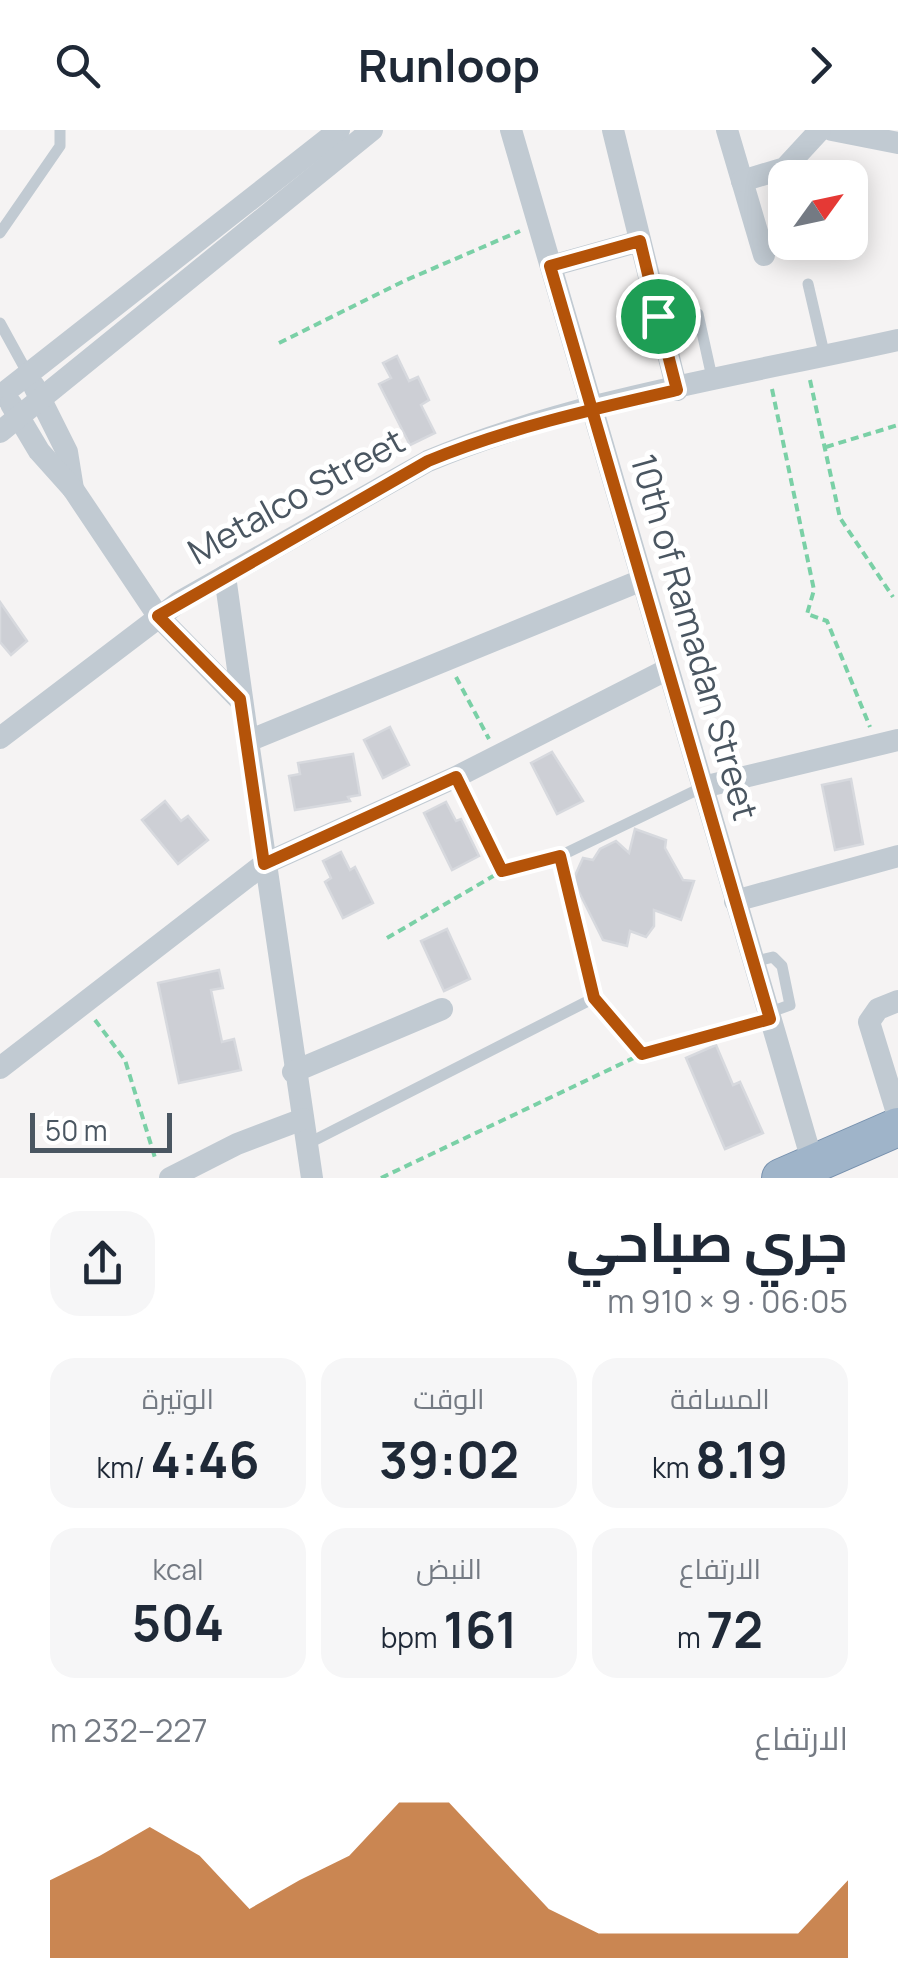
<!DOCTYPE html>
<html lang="ar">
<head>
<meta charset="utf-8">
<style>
	body { margin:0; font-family:Manrope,Cairo,sans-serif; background:#f6f6f7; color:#1f2937; direction:rtl; height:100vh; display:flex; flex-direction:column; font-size:38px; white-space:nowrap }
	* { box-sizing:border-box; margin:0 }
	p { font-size:32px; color:#747a83 }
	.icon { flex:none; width:55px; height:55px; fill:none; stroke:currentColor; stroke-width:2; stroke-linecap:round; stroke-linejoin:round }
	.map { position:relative; height:1048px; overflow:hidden; direction:ltr }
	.panel { display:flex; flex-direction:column; background:#fff; flex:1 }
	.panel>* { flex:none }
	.needle { width:65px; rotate:57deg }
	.buttons { position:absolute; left:768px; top:30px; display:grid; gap:20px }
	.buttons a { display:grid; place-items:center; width:100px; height:100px; border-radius:20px; background:#fff; box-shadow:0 5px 25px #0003; font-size:50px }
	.scale { position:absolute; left:30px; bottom:25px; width:142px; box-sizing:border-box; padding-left:10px; border:5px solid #4a5661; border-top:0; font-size:28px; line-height:35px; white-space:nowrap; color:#4a5661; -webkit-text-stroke:8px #fff; paint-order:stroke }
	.pin { position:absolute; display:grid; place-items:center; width:85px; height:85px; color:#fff; margin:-42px; border:5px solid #fff; border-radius:50%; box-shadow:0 2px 10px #0007 }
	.round { display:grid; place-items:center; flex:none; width:105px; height:105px; border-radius:30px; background:#f6f6f7 }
	.overview { display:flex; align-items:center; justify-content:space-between; height:170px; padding:0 50px }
	h1 { font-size:55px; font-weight:700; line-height:75px }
	.metrics { display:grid; grid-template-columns:repeat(3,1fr); gap:15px; height:170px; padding:10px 50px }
	.metrics div { display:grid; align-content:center; border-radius:25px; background:#f6f6f7; text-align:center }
	.metrics b { font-size:50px; font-weight:700 }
	.metrics small { font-size:28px; font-weight:400 }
	.metrics p { font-size:28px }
	.chart { height:280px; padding:20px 50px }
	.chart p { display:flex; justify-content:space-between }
	.chart svg { width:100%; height:180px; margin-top:10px; fill:#b45309; opacity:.7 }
	header { display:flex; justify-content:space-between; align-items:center; height:130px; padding:0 50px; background:#fff; font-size:45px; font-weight:700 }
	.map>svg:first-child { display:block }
</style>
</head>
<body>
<header><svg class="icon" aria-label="forward" viewBox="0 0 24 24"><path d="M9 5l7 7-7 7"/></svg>Runloop<svg class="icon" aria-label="search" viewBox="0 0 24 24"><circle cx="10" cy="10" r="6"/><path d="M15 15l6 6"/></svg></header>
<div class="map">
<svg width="898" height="1048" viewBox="0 0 898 1048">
	<rect width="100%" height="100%" fill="#f5f3f3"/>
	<g fill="#cdcfd5" stroke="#d7d9de" stroke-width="2.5">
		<polygon points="397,226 409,251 418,247 429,270 421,275 435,303 410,315 379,254 391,248 383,233"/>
		<polygon points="0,472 27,511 11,525 0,512"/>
		<polygon points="390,597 409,635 383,648 364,610"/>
		<polygon points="552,622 583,671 557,684 531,633"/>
		<polygon points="353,624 360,665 348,667 350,671 295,680 289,646 300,644 298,633"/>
		<polygon points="851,649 863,714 835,720 822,655"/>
		<polygon points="165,671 181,691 188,686 208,710 178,734 142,690"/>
		<polygon points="446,672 456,691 461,689 479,726 452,740 424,683"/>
		<polygon points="635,699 666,710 665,718 683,750 694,751 681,790 654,780 654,796 646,807 630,801 627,816 603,810 573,750 583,728 593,730 600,719 616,711 629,723"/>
		<polygon points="341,722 350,740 355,737 373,773 343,788 325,752 331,748 323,731"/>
		<polygon points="447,799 470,849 444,861 421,811"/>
		<polygon points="219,840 223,858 211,860 222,912 234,909 241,940 179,953 158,853"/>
		<polygon points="716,915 733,955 740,952 763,1003 725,1019 686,928"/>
	</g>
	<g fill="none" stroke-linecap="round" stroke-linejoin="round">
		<defs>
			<polyline id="trunk" points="781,1048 898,997"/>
		</defs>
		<use href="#trunk" stroke="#7690ad" stroke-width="40"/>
		<g stroke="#7ad0a6" stroke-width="4" stroke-dasharray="8 5" stroke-linecap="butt">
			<polyline points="279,213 404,151 520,101"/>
			<polyline points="810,250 840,388 893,467"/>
			<polyline points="772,259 814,460 807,484 827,491 870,597"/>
			<polyline points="826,317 898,295"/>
			<polyline points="456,547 489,609"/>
			<polyline points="465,664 502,741"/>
			<polyline points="563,740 590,852"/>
			<polyline points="387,808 502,741 545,730"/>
			<polyline points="603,878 642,924"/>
			<polyline points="95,890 125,930 156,1031"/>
			<polyline points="381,1048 642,924 751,894"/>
		</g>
		<g stroke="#c1cad2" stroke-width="11">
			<polyline points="0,103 60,16 60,0"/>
			<polyline points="808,154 825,227"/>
			<polyline points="698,184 713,252"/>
			<polyline points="0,193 28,244"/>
			<polyline points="560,726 703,657"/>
			<polyline points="753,832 773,827 782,836 790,875 768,883"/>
			<polyline points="307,1014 594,868"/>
		</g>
		<g stroke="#c1cad2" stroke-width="22">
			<polyline points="511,0 813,1034"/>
			<polyline points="613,0 677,260"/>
			<polyline points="727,0 764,125"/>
			<polyline points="832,0 898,13"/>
			<polyline points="742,51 785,38 820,0"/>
			<polyline points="551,136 640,111"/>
			<polyline points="34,256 67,322 73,359"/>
			<polyline points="0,266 339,0"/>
			<polyline points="11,274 39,321 73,359 158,486 239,569"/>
			<polyline points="0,302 372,0"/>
			<polyline points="225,446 248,611 642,450"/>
			<path d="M0 608 179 472 428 331C576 269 742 245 898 210"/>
			<polyline points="248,611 312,1048"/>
			<polyline points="703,657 898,610"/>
			<polyline points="735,771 898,726"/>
			<polyline points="898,871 878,879 869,892 898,986"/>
			<polyline points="0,938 264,734 456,647 668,539"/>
			<polyline points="293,942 442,879"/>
			<polyline points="170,1048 237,1014 303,989"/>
		</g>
		<use href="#trunk" stroke="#9fb4c9" stroke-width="38"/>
	</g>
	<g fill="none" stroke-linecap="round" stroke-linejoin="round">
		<defs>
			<path id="route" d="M658 186 677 260C593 279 508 298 428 331L158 486 240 569 264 734 456 647 502 741 560 726 594 868 642 924 770 889 550 136 640 111 658 186"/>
		</defs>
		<use href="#route" stroke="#fff" stroke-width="20"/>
		<use href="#route" stroke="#b45309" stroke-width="12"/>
	</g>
	<g text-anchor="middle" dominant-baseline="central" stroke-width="10" stroke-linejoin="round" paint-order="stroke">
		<g font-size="35" fill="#4a5661" stroke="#fff">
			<text transform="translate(296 366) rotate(-29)">Metalco Street</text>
			<text transform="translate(695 507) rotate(74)">10th of Ramadan Street</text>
		</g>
	</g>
</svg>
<div class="buttons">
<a><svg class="needle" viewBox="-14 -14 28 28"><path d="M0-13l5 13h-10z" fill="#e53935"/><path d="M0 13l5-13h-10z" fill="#747a83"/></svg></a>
</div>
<div class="scale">50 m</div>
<div class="pin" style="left:658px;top:186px;background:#1e9e55"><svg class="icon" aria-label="arrive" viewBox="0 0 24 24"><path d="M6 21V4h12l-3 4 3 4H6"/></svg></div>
</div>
<section class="panel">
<div class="overview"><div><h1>جري صباحي</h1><p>06:05 · 9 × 910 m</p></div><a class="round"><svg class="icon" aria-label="share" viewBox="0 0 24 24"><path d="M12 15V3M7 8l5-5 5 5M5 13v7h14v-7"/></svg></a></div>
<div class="metrics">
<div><p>المسافة</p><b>8.19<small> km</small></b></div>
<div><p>الوقت</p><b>39:02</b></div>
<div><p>الوتيرة</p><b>4:46<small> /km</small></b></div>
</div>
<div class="metrics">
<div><p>الارتفاع</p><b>72<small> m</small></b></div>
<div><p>النبض</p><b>161<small> bpm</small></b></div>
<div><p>kcal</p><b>504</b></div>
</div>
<div class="chart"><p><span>الارتفاع</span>227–232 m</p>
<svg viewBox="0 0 160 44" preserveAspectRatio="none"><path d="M0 44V25L10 19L20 12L30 19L40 32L50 25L60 19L70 6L80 6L90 19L100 32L110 38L120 38L130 38L140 38L150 38L160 25V44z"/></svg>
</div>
</section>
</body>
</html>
